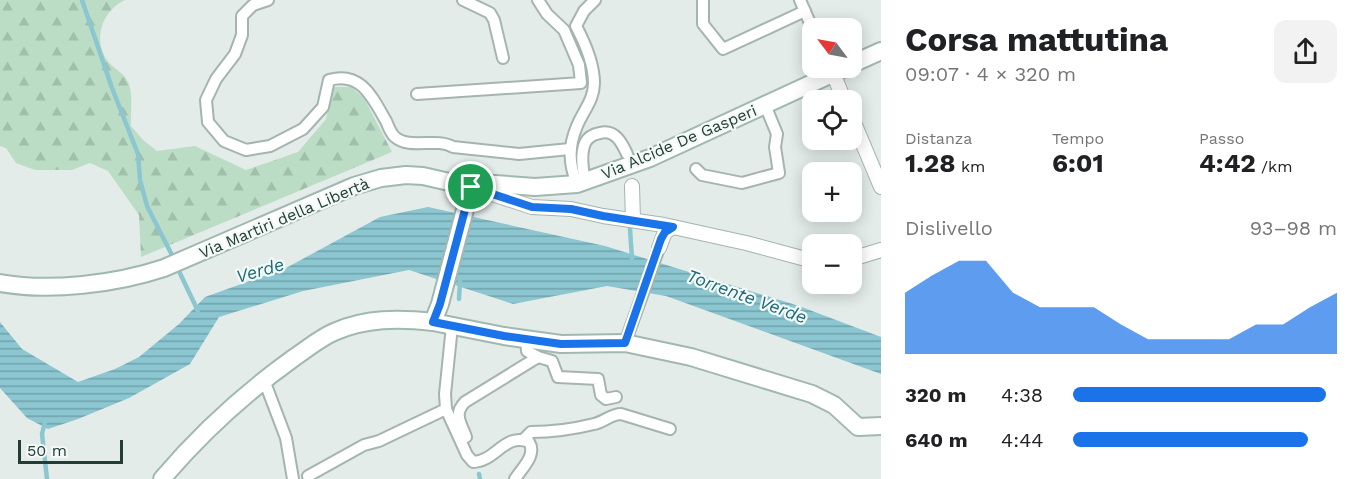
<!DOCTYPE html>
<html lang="it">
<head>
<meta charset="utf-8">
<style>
	body { margin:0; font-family:"Work Sans",sans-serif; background:#f2f2f2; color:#202124; height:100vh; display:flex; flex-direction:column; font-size:22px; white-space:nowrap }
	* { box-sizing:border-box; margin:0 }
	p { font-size:20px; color:#757577 }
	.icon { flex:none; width:33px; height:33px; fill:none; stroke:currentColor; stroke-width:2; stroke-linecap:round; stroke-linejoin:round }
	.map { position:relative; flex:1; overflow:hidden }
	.side { display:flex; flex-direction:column; background:#fff; width:480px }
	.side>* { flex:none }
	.needle { width:39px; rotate:302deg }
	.fabs { position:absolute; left:802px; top:18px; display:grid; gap:12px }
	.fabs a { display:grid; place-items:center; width:60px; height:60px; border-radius:12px; background:#fff; box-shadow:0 3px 15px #0003; font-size:30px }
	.scale { position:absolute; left:18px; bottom:15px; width:105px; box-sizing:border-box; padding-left:6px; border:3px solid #233d36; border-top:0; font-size:16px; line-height:21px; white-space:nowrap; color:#233d36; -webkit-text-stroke:4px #f3f9f6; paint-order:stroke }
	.pin { position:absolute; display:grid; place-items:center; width:51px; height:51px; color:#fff; margin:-26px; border:3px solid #fff; border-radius:50%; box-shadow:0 2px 6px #0007 }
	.round { display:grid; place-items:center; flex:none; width:63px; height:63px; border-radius:12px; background:#f2f2f2 }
	.head { display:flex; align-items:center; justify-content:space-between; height:102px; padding:0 24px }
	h1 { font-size:33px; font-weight:700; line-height:45px }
	.metrics { display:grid; grid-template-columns:repeat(3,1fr); gap:9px; height:102px; padding:6px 24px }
	.metrics div { display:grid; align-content:center }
	.metrics b { font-size:26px; font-weight:700 }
	.metrics small { font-size:16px; font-weight:400 }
	.metrics p { font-size:16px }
	.chart { height:168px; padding:12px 24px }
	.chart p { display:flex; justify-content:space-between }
	.chart svg { width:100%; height:108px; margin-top:6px; fill:#1a73e8; opacity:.7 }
	ul { padding:0 24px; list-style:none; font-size:20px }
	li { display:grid; grid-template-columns:96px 72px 1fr; align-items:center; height:45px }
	li i { height:15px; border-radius:8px; background:#1a73e8 }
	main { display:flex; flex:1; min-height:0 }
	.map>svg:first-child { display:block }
</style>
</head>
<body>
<main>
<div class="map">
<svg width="881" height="479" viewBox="0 0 881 479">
	<defs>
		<pattern id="forest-firs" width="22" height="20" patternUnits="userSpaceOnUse" patternTransform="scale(1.5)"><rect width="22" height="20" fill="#bcddc5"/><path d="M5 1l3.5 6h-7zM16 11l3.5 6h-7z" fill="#a1bfaa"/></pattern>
		<pattern id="water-rules" width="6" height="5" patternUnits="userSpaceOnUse" patternTransform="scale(1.5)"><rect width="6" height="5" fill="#8bc6d1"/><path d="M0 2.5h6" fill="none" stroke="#71a2aa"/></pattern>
	</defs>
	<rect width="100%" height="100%" fill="#e3ece8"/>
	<path fill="url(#forest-firs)" d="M0 0H125C103 10 92 39 107 60 114 70 127 73 130 88 133 100 130 115 131 126L143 140 157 151 195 146 246 170 298 152 326 119 333 87H351L364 98 392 152 141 257 139 215 108 171 90 163 72 170H35L16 163 6 148 0 146Z"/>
	<polygon fill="url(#water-rules)" points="428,207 605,246 799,306 881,337 881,374 666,296 607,286 513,304 409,270 303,291 219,317 190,364 129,398 78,419 48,429 27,418 0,388 0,322 22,349 78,382 115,369 139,357 179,324 205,297 286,268 380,217"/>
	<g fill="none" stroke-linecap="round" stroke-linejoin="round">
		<g stroke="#8bc6d1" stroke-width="4.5">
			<polyline points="82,0 112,88 138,154 140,180 147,206 174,259"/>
			<polyline points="630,229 632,259"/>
			<polyline points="177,267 198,311"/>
			<polyline points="459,299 460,281"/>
			<polyline points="45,422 42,434 47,479"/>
			<polyline points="479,474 480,479"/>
		</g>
		<defs>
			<g id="minor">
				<path d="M268 0 253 5 242 16V35L235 54 216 79 206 100 208 122 224 141 246 150 270 146 303 129 323 107 329 80C361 71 372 97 386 121 388 126 391 134 395 137 410 150 436 137 453 147L519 154 570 149"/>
				<polyline points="463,0 490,13 494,20 503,58"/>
				<polyline points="703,0 703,24 723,49 805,11"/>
				<polyline points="800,0 813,30"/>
				<polyline points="417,94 581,83 579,65 564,30 547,14 538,0"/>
				<polyline points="696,169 702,175 742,183 779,173 775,147 777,134 765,105"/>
				<path d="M585 182C583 170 580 155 585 143 588 137 594 134 600 133 615 129 622 143 627 154"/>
				<path d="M577 184C569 164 568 147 577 126 583 111 594 100 594 83 594 63 585 43 576 26L584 11 595 0"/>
				<path d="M452 326 445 394 446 409 467 455 473 462C495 462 505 432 529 442 537 455 522 468 515 479"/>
				<polyline points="526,339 527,351 538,357 552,361 558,377 598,379 601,395 606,399 616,397"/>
				<polyline points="625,343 659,248"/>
				<polyline points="264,380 286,438 293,479"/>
				<path d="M466 437C461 423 453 414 465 402L538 357"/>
				<path d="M523 440 531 432C552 432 574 429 594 424 604 422 611 414 621 414L670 429"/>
				<polyline points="308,476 364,445 379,441 446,409"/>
			</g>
			<g id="tertiary">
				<polyline points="833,73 844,100"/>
				<polyline points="852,118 881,187"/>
				<polyline points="632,186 633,220"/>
				<polyline points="471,187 532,207 571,209 603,216 664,225 746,243 813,261"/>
				<polyline points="659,248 665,232 673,227"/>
				<polyline points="852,259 881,250"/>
			</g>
			<g id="secondary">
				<polyline points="852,64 881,51"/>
				<path d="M0 283C50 292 116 284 164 268L354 186 381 178 406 175 423 176 471 187 495 184 535 187 577 184 650 158 845 68"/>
				<polyline points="433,322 504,336 561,344 625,343 691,357 812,394 834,405 858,427 881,426"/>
				<path d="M162 479C201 433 246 392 295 357 307 349 320 338 334 332 365 318 399 318 433 322L440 304 471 187"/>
			</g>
		</defs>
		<use href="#minor" stroke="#a6b4af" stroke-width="14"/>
		<use href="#tertiary" stroke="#a6b4af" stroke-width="16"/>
		<use href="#secondary" stroke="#a1b8b0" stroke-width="20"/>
		<use href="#minor" stroke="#fff" stroke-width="10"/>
		<use href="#tertiary" stroke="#fff" stroke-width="14"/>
		<use href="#secondary" stroke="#fff" stroke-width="16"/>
	</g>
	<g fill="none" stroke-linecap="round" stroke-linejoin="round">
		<defs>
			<polygon id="route" points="471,187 532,207 571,209 603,216 673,227 665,232 661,239 625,343 561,344 504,336 433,322 440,304"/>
		</defs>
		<use href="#route" stroke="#fff" stroke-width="12"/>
		<use href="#route" stroke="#1a73e8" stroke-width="8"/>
	</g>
	<g text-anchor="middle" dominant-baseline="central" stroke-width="4.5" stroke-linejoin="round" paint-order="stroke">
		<g font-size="16" fill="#233d36" stroke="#f3f9f6">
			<text transform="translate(679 142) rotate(-23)">Via Alcide De Gasperi</text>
			<text transform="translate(284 218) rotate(-23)">Via Martiri della Libertà</text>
		</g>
		<g font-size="18" font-style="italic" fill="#1d6979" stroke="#f3f9f6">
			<text transform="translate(260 270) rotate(-16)">Verde</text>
			<text transform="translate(747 296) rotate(20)">Torrente Verde</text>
		</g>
	</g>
</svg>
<div class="fabs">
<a><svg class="needle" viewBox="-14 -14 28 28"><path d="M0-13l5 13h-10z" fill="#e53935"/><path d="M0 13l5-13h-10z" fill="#757577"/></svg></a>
<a><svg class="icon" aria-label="locate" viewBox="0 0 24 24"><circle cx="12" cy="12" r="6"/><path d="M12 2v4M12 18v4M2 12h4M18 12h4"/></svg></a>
<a>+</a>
<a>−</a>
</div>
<div class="scale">50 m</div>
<div class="pin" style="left:471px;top:187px;background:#1e9e55"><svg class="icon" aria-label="arrive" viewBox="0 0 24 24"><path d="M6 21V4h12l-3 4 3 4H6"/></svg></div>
</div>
<section class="side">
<div class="head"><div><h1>Corsa mattutina</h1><p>09:07 · 4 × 320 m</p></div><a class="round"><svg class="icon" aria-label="share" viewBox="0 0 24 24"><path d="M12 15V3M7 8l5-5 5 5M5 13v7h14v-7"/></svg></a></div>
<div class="metrics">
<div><p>Distanza</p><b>1.28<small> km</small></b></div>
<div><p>Tempo</p><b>6:01</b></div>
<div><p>Passo</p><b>4:42<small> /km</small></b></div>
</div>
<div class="chart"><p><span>Dislivello</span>93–98 m</p>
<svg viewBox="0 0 160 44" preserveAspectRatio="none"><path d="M0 44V19L10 12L20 6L30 6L40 19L50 25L60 25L70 25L80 32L90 38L100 38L110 38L120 38L130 32L140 32L150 25L160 19V44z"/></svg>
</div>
<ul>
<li><b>320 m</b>4:38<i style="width:96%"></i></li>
<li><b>640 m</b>4:44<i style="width:89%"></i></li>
</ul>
</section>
</main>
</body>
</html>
